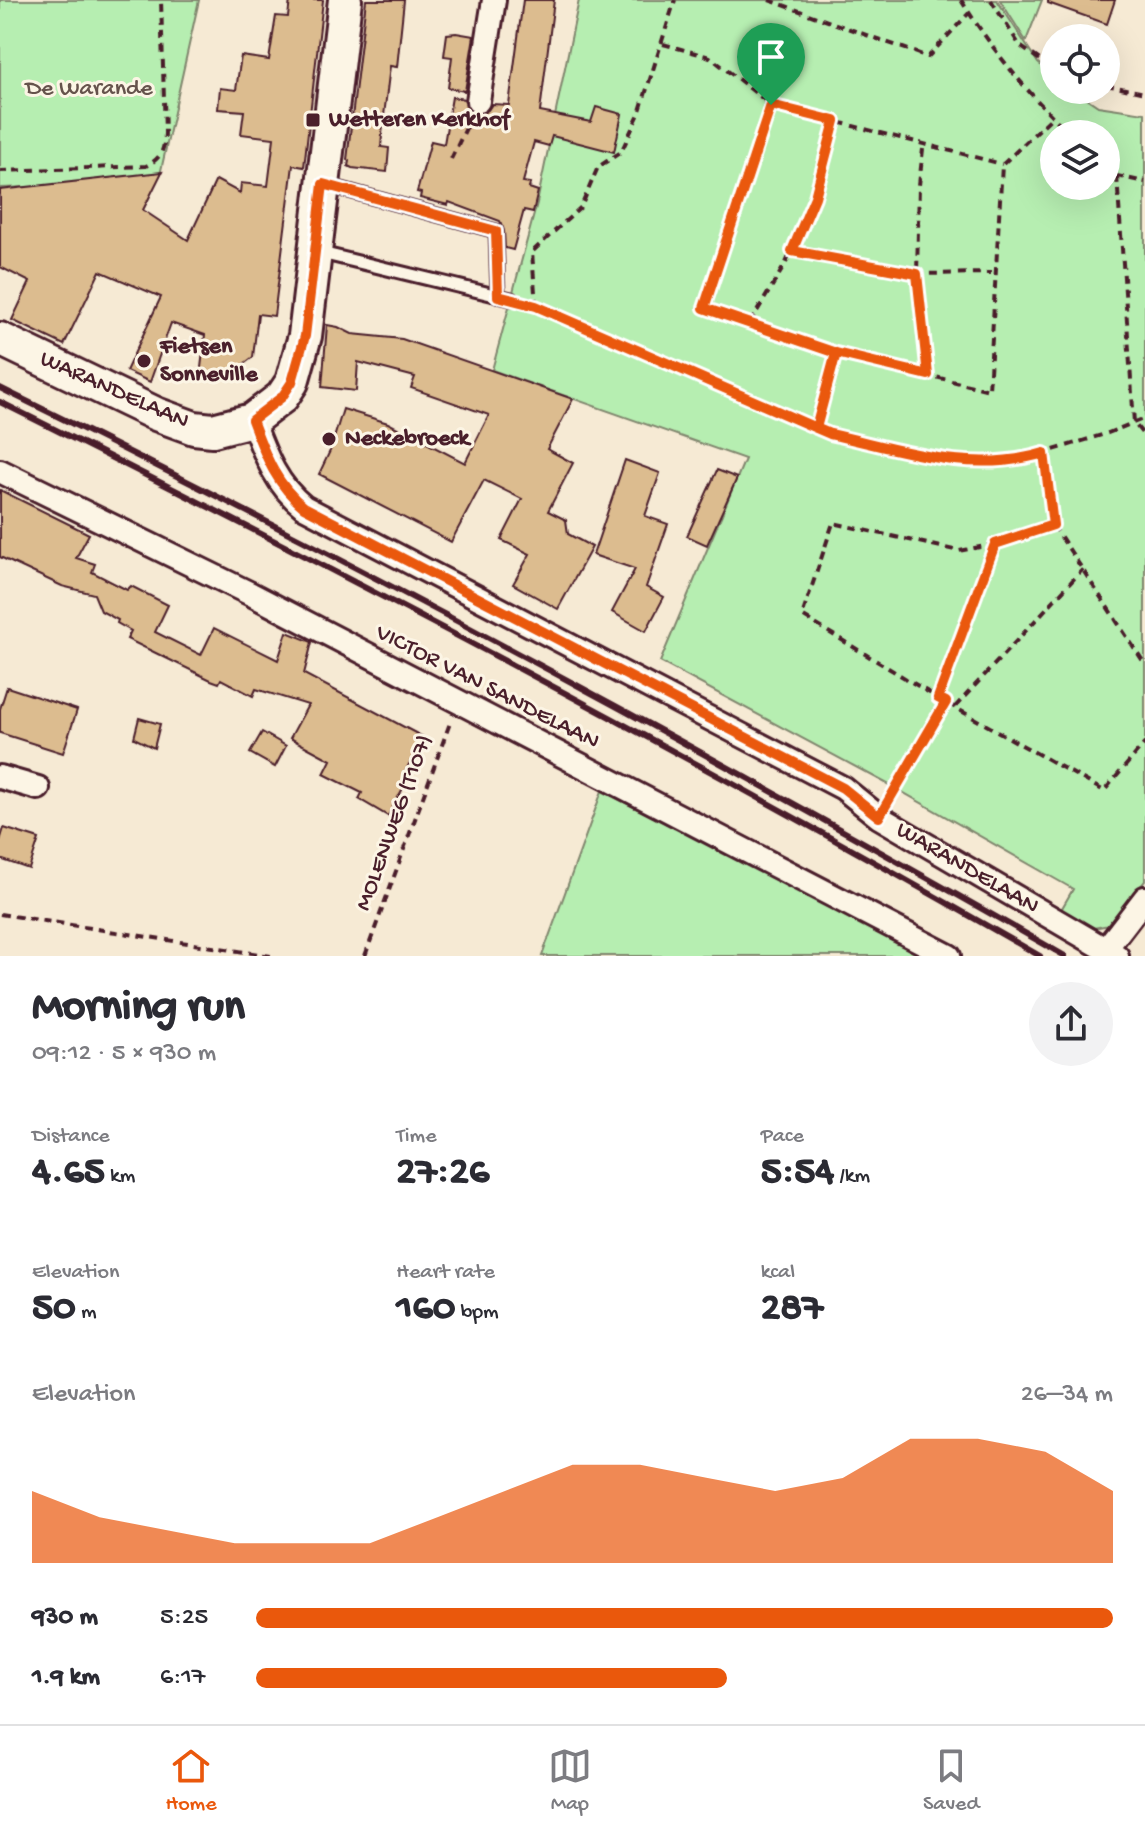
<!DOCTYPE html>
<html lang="en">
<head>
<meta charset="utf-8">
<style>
	body { margin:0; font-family:"Gochi Hand",sans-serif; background:#f2f2f3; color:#2b2b33; height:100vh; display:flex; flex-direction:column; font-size:30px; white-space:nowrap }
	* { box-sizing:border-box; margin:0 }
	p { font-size:26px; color:#7c7c81 }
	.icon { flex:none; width:44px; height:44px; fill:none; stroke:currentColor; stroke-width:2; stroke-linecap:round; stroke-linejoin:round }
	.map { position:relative; height:956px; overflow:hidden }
	.drawer { display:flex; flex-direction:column; background:#fff; flex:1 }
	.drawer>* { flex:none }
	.buttons { position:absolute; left:1040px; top:24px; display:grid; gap:16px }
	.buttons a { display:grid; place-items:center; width:80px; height:80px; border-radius:50%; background:#fff; box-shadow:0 8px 32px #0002; font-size:40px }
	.pin { position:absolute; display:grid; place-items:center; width:68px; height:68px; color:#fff; margin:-82px -34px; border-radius:50% 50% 50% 0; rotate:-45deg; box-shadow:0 0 8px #0007 }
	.pin .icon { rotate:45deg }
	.round { display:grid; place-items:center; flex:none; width:84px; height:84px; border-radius:42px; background:#f2f2f3 }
	.headline { display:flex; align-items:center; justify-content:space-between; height:136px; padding:0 32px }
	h1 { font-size:44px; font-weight:700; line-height:60px }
	.metrics { display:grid; grid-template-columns:repeat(3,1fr); gap:12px; height:136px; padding:8px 32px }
	.metrics div { display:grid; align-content:center }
	.metrics b { font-size:40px; font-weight:700 }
	.metrics small { font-size:22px; font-weight:400 }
	.metrics p { font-size:22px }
	.chart { height:224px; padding:16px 32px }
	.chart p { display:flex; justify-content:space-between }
	.chart svg { width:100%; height:144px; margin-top:8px; fill:#ea580c; opacity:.7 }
	ul { padding:0 32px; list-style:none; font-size:26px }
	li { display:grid; grid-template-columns:128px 96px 1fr; align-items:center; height:60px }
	li i { height:20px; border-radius:10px; background:#ea580c }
	.tabs { display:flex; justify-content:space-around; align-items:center; height:112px; border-top:2px solid #e1e1e2; background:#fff; font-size:22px; color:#7c7c81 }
	.tabs a { display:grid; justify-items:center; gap:4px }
	.tabs .active { color:#ea580c }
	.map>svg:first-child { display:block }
</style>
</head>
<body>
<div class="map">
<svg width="1145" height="956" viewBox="0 0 1145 956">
	<rect width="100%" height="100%" fill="#f6ead4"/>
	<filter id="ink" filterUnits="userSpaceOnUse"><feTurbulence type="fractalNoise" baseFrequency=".0125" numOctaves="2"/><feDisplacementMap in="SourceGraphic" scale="16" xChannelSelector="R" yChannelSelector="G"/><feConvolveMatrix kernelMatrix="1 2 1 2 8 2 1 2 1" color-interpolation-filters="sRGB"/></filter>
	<g filter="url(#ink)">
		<g fill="#b6eeb1" stroke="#80866e" stroke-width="2" fill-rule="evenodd">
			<polygon points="0,0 199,0 160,175 68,186 0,188"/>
			<path d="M579 0H997L1038 63 1054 76V90H1074L1098 106 1145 113V881L1109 925 1083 930 1058 915 1073 889 895 788 660 662 745 459 492 370 537 203ZM1054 134H1106V186H1054Z"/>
			<polygon points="1000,0 1042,0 1026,41"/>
			<polygon points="602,791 931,956 542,956"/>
		</g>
		<g fill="#dcbc8f" stroke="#4a1f2b" stroke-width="2">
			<polygon points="290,0 323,0 304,167 293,165 274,316 258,314 253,357 224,379 200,376 205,335 171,323 150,382 126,371 161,297 100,271 64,345 12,320 30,282 0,267 0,190 162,172 143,210 188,240 216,180 240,193 241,183 268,186 274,138 241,134 244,111 218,109 220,88 236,90 241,56 269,60 276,16 288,17"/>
			<polygon points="366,0 404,0 397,67 390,66 383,124 381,147 389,148 387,172 352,168 348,166 349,161 347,160"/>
			<polygon points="523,0 554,0 540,112 591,122 596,107 622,114 614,152 552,136 549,146 534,142 523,182 530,183 529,188 538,191 533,212 524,210 513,250 505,248 504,231 500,221 449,202 448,205 420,198 421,193 417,192 431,141 444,144 452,97 464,99 469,111 477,115 488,110 492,104 509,105"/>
			<polygon points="1048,0 1115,0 1107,24 1048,3"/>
			<polygon points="456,33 474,36 465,91 448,88 452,57 444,56 447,34"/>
			<polygon points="327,325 338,327 352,334 402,339 573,399 547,449 573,463 548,511 566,520 568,534 592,547 558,609 513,584 530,554 501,540 522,499 484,480 451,542 319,474 330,451 343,409 388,423 465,463 489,415 411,388 415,377 358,362 356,391 322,387"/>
			<polygon points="625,460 660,473 645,516 668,524 646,587 664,597 646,631 612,612 635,569 593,555"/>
			<polygon points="717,470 737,478 707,545 687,536"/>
			<polygon points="0,490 89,534 76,558 95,564 92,572 127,590 131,586 168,605 155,632 201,655 214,628 278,660 287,632 312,642 304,674 423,737 404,774 409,777 388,816 359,799 362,793 324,774 331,760 290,738 308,705 256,689 253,696 221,679 219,683 211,680 127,639 131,631 117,623 118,620 101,611 94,594 62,586 0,557"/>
			<polygon points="7,687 77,710 63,753 0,733 0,709"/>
			<polygon points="139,718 160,724 154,748 134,738"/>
			<polygon points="262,732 286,746 275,767 250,753"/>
			<polygon points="4,828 39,839 29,869 0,859 0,841"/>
		</g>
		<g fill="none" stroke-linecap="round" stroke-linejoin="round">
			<defs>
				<g id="service">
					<polyline points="327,185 496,231 498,296"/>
					<polyline points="317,252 511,299"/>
				</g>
				<g id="minor">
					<polyline points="478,101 494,0"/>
					<path d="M252 420C265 454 275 484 304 507L843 788 879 817 1117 956"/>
					<polyline points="0,471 251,594 949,956"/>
					<polyline points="0,777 38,788"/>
					<polyline points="1105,950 1145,898"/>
				</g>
				<polyline id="secondary" points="0,339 156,414 194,428 213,430 252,420 282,397 292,382 305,336 345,0"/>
			</defs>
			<use href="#service" stroke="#4a1f2b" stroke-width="17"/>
			<use href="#minor" stroke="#4a1f2b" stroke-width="28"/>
			<use href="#secondary" stroke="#4a1f2b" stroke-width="38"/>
			<g stroke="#4a1f2b" stroke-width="4" stroke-dasharray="8 6" stroke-linecap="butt">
				<polyline points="769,0 928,57 969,13"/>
				<path d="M961 0C991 48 1029 96 1071 134"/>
				<polyline points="991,0 1020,46 1054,70"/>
				<polyline points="663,44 710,57 771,105 1002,164"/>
				<polyline points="1106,85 1145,93"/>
				<polyline points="771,105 704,308 836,353"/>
				<polyline points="923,149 919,185 917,274 928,375"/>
				<polyline points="451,159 469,122"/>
				<polyline points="1106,166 1117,176 1145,182"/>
				<path d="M0 171 146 166C162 158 164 150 165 133L161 0"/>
				<polyline points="1117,176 1134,423 1145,437"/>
				<polyline points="792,251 917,274 991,273"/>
				<polyline points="526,303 830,434 954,461 990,464 1020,460 1044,453"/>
				<polyline points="536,306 532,252 581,207 598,167 621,152 639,114 675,0"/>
				<polyline points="750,323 786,263 815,197 835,121"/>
				<polyline points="816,428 836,353 989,390 1002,165 1052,117"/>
				<polyline points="1053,525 1145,664"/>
				<polyline points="995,544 959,551 833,523 802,616 938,698 1104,791 1145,743"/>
				<polyline points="938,698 995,544 1053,525 1044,453 1108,433 1145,418"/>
				<polyline points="955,707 1083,569"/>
				<polyline points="891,797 946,702"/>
				<polyline points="0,914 271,956"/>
				<polyline points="365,956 450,723"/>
			</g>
			<use href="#service" stroke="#fcf5e5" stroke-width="11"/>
			<use href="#minor" stroke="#fcf5e5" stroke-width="22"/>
			<use href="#secondary" stroke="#fcf5e5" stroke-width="32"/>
			<g stroke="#4a1f2b" stroke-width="6">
				<path d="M0 388C362 565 716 757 1065 956"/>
				<path d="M0 402C352 577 699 760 1040 956"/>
			</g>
		</g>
	</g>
	<g fill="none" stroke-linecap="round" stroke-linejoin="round" filter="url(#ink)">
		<defs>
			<path id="route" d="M771 105 704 308 836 353 816 428 536 306 498 296 496 231 323 184 305 336 292 382 282 397 252 420C265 454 275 484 304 507L843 788 879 817 946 702 938 698 995 544 1053 525 1044 453C971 475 902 450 830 434L816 428 836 353 928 375 917 274 792 251 815 197 835 121 771 105"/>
		</defs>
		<use href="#route" stroke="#fff" stroke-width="16"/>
		<use href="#route" stroke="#ea580c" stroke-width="10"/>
	</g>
	<g fill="#4a1f2b" stroke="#fcf5e5" stroke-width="3">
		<rect x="305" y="112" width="16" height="16" rx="4"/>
		<circle cx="144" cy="361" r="8"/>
		<circle cx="329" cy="439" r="8"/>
	</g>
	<g text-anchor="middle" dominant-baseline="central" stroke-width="6" stroke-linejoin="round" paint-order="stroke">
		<g font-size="24" fill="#65534c" stroke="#fcf5e5">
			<text x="89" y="89">De Warande</text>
		</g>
		<g font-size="24" font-weight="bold" fill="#4a1f2b" stroke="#fcf5e5" text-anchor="start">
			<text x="329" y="120">Wetteren Kerkhof</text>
			<text x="160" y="347">Fietsen<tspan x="160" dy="28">Sonneville</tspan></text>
			<text x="345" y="439">Neckebroeck</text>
		</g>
		<g font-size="24" fill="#4a1f2b" stroke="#fcf5e5">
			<text transform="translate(114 391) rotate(24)">WARANDELAAN</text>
			<text transform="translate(487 688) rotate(27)">VICTOR VAN SANDELAAN</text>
			<text transform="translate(395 823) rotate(-70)">MOLENWEG (T107)</text>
			<text transform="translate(967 869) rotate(30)">WARANDELAAN</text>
		</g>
	</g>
</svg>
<div class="buttons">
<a><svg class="icon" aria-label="locate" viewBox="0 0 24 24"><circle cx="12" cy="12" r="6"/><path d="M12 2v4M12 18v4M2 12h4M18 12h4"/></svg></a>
<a><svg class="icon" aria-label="layers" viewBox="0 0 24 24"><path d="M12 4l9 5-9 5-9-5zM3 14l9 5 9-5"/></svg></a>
</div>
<div class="pin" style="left:771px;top:105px;background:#1e9e55"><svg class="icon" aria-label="arrive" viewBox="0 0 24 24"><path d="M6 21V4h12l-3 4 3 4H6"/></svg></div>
</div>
<section class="drawer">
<div class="headline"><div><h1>Morning run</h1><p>09:12 · 5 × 930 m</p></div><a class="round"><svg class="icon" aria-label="share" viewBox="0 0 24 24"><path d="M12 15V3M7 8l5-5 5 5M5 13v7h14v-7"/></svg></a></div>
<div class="metrics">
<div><p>Distance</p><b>4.65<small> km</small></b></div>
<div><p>Time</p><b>27:26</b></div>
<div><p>Pace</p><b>5:54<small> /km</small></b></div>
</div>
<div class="metrics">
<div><p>Elevation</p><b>50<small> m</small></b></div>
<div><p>Heart rate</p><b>160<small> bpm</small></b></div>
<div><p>kcal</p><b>287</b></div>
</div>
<div class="chart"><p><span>Elevation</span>26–34 m</p>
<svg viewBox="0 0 160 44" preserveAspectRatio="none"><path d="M0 44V22L10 30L20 34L30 38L40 38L50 38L60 30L70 22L80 14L90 14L100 18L110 22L120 18L130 6L140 6L150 10L160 22V44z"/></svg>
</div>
<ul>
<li><b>930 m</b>5:25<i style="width:100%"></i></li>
<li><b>1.9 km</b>6:17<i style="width:55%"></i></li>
</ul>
</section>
<nav class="tabs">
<a class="active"><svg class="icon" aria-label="home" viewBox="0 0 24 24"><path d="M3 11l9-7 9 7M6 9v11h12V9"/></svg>Home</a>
<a><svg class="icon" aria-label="map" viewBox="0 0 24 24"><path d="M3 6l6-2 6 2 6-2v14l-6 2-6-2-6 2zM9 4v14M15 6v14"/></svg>Map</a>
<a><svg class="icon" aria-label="saved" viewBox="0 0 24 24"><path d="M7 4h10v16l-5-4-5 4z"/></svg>Saved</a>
</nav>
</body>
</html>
